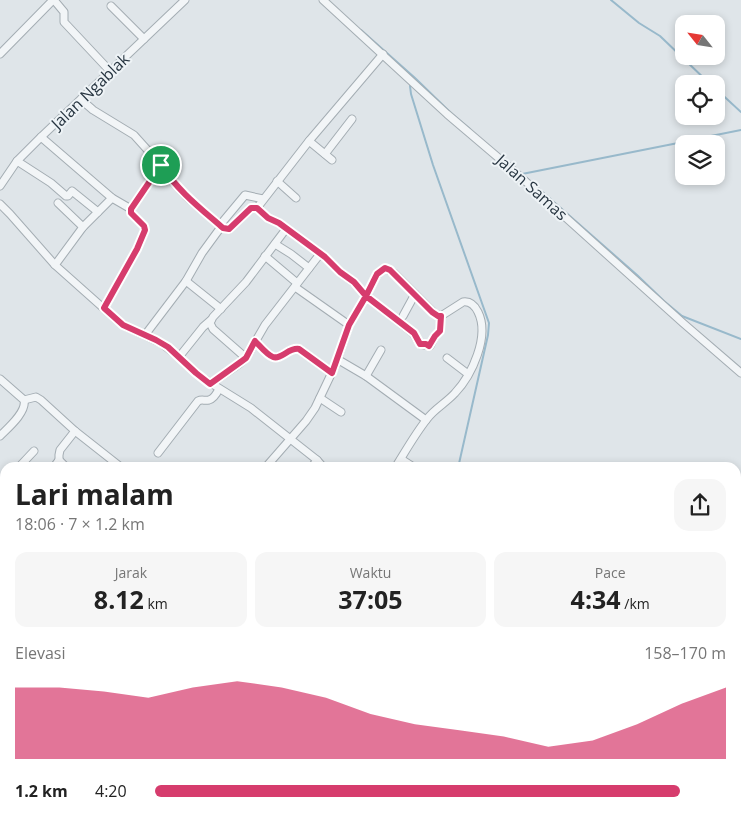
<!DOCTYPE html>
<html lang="id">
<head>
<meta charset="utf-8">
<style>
	body { margin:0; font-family:"Open Sans",sans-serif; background:#f6f6f6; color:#222; height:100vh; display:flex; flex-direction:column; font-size:19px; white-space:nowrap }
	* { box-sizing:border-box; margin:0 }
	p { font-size:16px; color:#767676 }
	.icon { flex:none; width:28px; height:28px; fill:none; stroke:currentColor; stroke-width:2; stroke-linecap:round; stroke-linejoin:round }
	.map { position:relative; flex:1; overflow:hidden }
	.details { position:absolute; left:0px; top:462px; width:741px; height:358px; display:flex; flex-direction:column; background:#fff; border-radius:15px 15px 0 0; box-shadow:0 2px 8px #0003 }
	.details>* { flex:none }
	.needle { width:32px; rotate:300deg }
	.buttons { position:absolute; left:675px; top:15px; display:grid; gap:10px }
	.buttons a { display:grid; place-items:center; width:50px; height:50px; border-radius:10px; background:#fff; box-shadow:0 2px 8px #0003; font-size:25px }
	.pin { position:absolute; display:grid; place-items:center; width:42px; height:42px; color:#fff; margin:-21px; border:2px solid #fff; border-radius:50%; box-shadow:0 1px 5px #0007 }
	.round { display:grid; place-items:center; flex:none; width:52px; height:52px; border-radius:15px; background:#f6f6f6 }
	.overview { display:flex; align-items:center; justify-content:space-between; height:85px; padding:0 15px }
	h1 { font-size:28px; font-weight:700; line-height:38px }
	.metrics { display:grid; grid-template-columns:repeat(3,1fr); gap:8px; height:85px; padding:5px 15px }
	.metrics div { display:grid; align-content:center; border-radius:12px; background:#f6f6f6; text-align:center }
	.metrics b { font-size:25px; font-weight:700 }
	.metrics small { font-size:14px; font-weight:400 }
	.metrics p { font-size:14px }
	.chart { height:140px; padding:10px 15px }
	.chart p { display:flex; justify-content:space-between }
	.chart svg { width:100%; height:90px; margin-top:5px; fill:#d63c6d; opacity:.7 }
	ul { padding:0 15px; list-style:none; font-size:16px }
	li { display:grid; grid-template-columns:80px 60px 1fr; align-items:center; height:38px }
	li i { height:12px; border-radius:6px; background:#d63c6d }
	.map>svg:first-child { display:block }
</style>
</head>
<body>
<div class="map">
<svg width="741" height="820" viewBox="0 0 741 820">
	<rect width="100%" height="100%" fill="#dfe5e9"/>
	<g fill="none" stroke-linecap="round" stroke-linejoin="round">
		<g stroke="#98b9cb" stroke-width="2">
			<polyline points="611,0 639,23 660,36 710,84"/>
			<polyline points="361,30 415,78 452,114 470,129"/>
			<polyline points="411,84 410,86 411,94 433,165 489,323 488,335 458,468"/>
			<polyline points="716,89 741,112"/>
			<polyline points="691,140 741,130"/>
			<polyline points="514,167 637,275 664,301 682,316 741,339"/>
			<polyline points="522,174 678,143"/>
		</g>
		<defs>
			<g id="minor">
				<polyline points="54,0 64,12 64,22 110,71"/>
				<polyline points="323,0 447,114 514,171 683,323 741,373"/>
				<polyline points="111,6 144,39"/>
				<polyline points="0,54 53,0"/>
				<polyline points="82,98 85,103 93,110 134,135 161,165 171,180 186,196 223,228 229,229 251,208 257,208 268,218 279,223 325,257 340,272 355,283 366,296 413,333 420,344 430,346 435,336 440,331 441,316"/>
				<polyline points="41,137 112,198 131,209 131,213 144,226 145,230 137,249 104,308"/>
				<polyline points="309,141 332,160"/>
				<polyline points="325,154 352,119"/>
				<polyline points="17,161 51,183 66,196 68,196 72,191 98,212"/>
				<polyline points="277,181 296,198"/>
				<polyline points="0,186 17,161 41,137 185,0"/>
				<polyline points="58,203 83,227"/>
				<polyline points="0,204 10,214 55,265 119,322 127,327 161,343 179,357 201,377 251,408 317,460 324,468"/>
				<polyline points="257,208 309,141 383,54"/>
				<polyline points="131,209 161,165"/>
				<polyline points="220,225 245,195 263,199"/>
				<polyline points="275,244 291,254 309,268"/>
				<polyline points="265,256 297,283"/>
				<polyline points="55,265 83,227 112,198"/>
				<polyline points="186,281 221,309"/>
				<polyline points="295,287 349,325"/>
				<polyline points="403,316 415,294"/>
				<polyline points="145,335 186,281 202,253 221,227"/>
				<path d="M255 341C260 346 267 355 273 357 281 360 289 347 299 349L332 373"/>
				<polyline points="179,357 203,327 211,320"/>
				<polyline points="246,358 213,329 210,323 213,317 246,282 286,229"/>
				<polyline points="447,358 468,374"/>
				<polyline points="337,359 366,376 426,420"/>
				<polyline points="366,376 381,350"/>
				<path d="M0 379 24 400C27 412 8 428 0 436"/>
				<polyline points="210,384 239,364 246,358 265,325 320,254"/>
				<polyline points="320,398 341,412"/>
				<polyline points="24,400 36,397 41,400 75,431 122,468"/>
				<path d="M158 453 198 401C202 399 204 401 209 400 213 399 217 393 219 389"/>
				<polyline points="401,459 415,468"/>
				<polyline points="59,460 67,468"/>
				<polyline points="18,468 34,451"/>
				<polyline points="53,468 59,460 59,455 60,450 75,431"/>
				<path d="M265 468 306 421 315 408 335 366 349 325 366 296 377 274 385 268 394 273 435 314 441 316 463 302C470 301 475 306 478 312 490 336 472 375 455 393 446 403 434 409 427 419 415 434 405 452 395 468"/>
				<polyline points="311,468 317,460"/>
				<polyline points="0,485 5,480"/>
				<polyline points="736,506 741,501"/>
				<polyline points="0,772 5,767"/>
				<polyline points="736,787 741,790"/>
				<polyline points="73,815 81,820"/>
				<polyline points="622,815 633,820"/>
				<polyline points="12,820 16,815"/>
				<polyline points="57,820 61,815"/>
				<polyline points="132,820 136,815"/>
				<polyline points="246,820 245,819 249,815"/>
				<polyline points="301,820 306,815"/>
				<polyline points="367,820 372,815"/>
				<polyline points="494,820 497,815"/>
			</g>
			<g id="major">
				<polyline points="0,509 5,513"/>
				<polyline points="379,815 384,820"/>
			</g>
		</defs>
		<use href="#minor" stroke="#a4adb3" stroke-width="9"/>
		<use href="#major" stroke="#9dabb6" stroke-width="11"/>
		<use href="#minor" stroke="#f2f5f7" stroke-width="7"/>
		<use href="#major" stroke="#fff" stroke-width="9"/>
	</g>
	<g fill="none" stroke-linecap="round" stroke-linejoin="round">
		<defs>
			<path id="route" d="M161 165 131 209V213L144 226 145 230 137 249 104 308 123 325 156 340 168 347 196 373 210 384 242 361 246 358 255 341C260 346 267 355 273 357 281 360 289 347 299 349L332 373 349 325 366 296 414 333 420 344H426L429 346 435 336 440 331 441 316H438L432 312 390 270 385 268 377 274 366 296 354 282 340 272 325 257 279 223 268 218 257 208H251L229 229 223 228C200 208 178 191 161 165"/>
		</defs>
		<use href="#route" stroke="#fff" stroke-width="10"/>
		<use href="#route" stroke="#d63c6d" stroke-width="6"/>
	</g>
	<g text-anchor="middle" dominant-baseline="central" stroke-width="4" stroke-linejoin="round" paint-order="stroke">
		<g font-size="16" fill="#273541" stroke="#eef3f6">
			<text transform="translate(90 91) rotate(-44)">Jalan Ngablak</text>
			<text transform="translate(532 187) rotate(42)">Jalan Samas</text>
		</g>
	</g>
</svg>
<div class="buttons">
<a><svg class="needle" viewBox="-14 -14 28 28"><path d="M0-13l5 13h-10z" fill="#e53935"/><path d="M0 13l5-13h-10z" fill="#767676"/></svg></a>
<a><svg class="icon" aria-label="locate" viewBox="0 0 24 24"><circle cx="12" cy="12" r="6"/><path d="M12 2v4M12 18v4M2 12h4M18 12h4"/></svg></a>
<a><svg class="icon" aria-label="layers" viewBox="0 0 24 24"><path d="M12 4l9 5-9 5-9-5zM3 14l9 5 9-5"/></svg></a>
</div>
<div class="pin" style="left:161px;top:165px;background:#1e9e55"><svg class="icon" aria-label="arrive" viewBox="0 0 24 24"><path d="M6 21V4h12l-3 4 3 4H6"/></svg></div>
<section class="details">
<div class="overview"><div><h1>Lari malam</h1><p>18:06 · 7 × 1.2 km</p></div><a class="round"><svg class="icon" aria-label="share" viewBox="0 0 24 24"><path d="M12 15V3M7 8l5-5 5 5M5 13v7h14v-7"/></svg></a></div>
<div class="metrics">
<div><p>Jarak</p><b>8.12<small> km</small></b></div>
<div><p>Waktu</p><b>37:05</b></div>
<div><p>Pace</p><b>4:34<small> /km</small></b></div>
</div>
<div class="chart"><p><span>Elevasi</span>158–170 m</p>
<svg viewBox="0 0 160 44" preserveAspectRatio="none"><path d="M0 44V9L10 9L20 11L30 14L40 9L50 6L60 9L70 14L80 22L90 27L100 30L110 33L120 38L130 35L140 27L150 17L160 9V44z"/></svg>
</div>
<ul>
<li><b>1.2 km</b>4:20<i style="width:92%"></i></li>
</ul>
</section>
</div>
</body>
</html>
